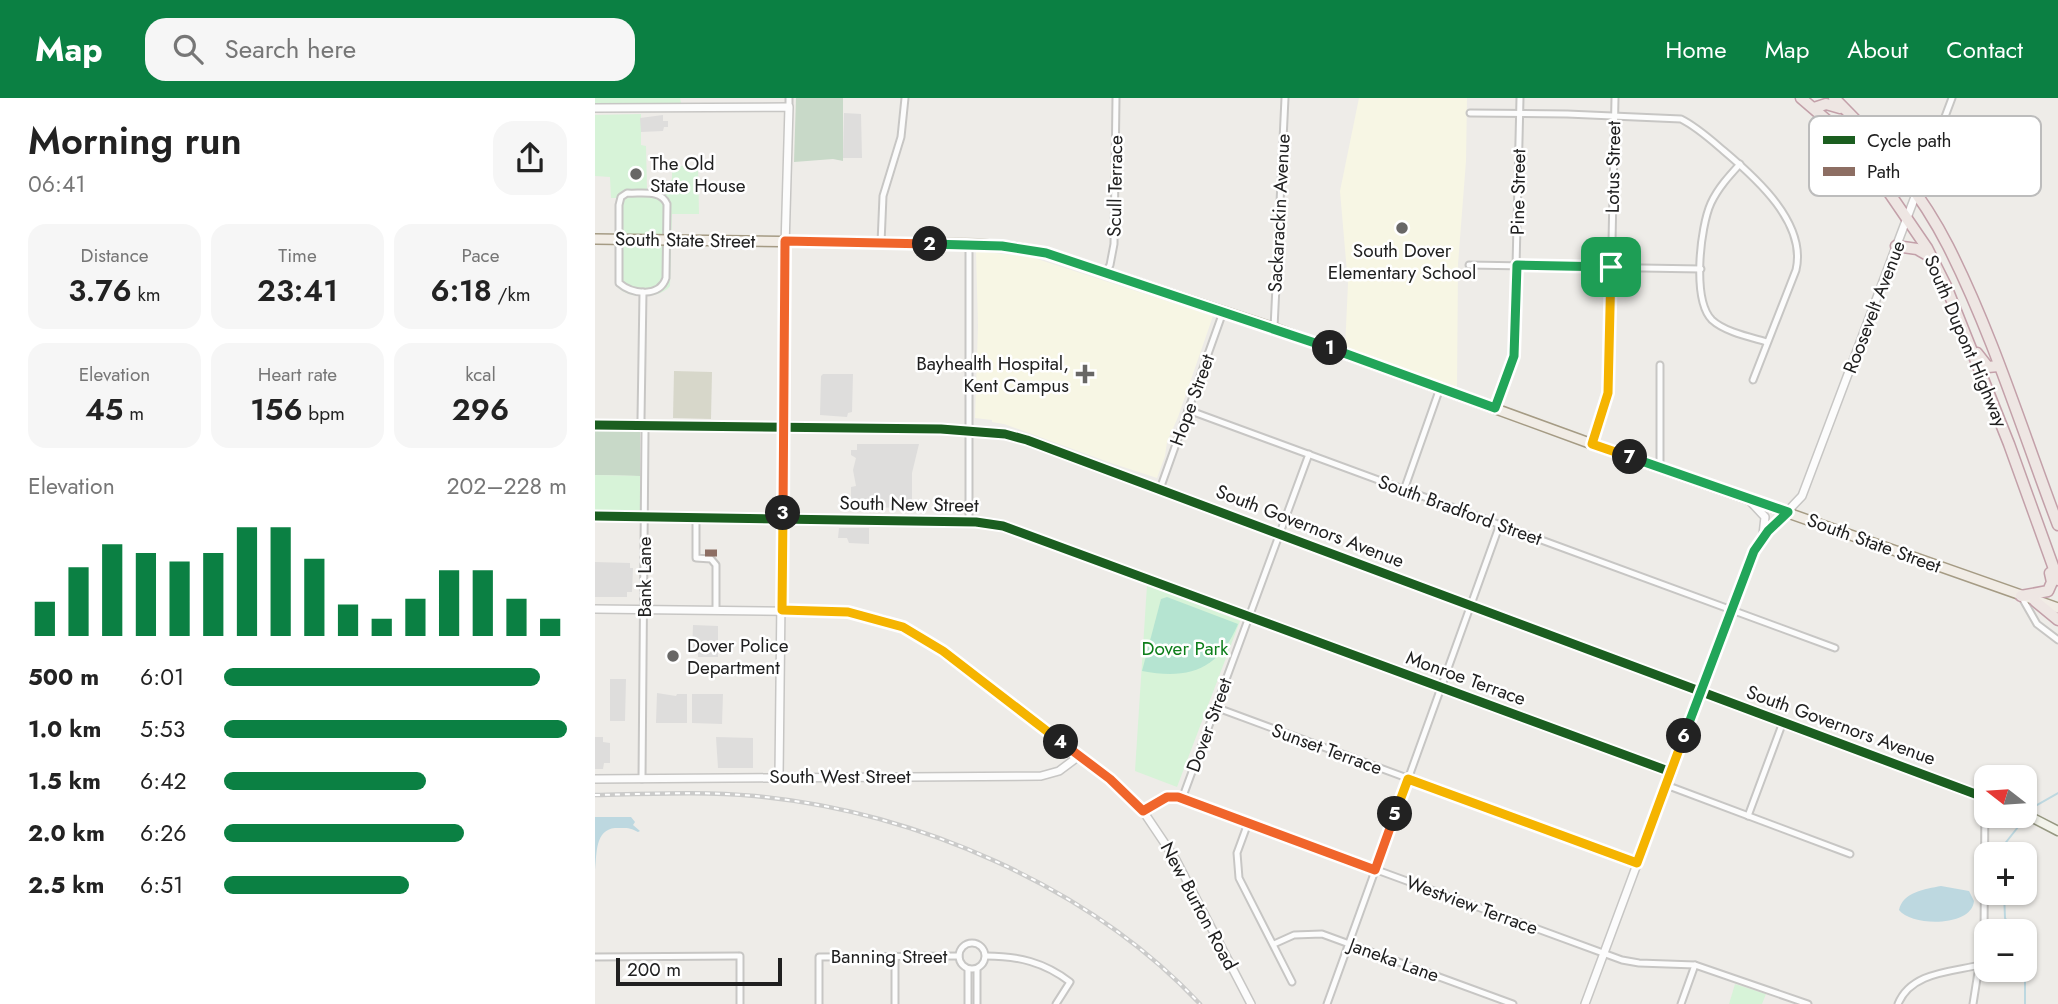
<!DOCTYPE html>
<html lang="en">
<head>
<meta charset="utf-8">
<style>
	body { margin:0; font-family:Jost,sans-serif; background:#f6f6f6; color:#222; height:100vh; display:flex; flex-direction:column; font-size:26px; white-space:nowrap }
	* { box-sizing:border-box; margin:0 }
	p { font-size:23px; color:#767676 }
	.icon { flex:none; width:38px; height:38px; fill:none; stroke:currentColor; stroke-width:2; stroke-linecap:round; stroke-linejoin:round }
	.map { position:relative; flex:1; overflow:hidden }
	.panel { display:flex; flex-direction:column; background:#fff; width:595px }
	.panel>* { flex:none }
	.needle { width:46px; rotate:287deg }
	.tools { position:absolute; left:1379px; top:667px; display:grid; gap:14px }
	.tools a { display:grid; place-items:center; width:63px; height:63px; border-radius:14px; background:#fff; box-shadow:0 2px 5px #0004; font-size:35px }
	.scale { position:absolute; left:21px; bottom:18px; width:166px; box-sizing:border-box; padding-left:7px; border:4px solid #202020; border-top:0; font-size:19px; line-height:24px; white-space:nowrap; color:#202020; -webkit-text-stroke:5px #fff; paint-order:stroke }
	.pin { position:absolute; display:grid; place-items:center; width:60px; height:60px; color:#fff; margin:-30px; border-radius:14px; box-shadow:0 4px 10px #0006 }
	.km { position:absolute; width:35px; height:35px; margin:-18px; border-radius:50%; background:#222; color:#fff; font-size:19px; line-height:35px; text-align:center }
	.round { display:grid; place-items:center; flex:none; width:74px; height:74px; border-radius:21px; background:#f6f6f6 }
	.summary { display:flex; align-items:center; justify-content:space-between; height:119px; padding:0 28px }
	h1 { font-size:38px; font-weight:600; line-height:52px }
	.stats { display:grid; grid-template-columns:repeat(3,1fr); gap:10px; height:119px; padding:7px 28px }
	.stats div { display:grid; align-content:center; border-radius:18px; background:#f6f6f6; text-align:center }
	.stats b { font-size:30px; font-weight:600 }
	.stats small { font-size:19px; font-weight:400 }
	.stats p { font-size:19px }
	.chart { height:196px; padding:14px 28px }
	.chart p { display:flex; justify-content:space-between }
	.chart svg { width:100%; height:126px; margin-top:7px; stroke:#0b8043; stroke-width:6 }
	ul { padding:0 28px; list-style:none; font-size:23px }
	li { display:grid; grid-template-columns:112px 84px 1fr; align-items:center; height:52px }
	li i { height:18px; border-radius:9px; background:#0b8043 }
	header { display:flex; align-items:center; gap:42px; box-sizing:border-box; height:98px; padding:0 35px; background:#0b8043; color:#fff }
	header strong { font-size:33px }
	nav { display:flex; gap:38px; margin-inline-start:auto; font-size:24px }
	.search { width:490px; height:63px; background:#f6f6f6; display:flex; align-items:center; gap:18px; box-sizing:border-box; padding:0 24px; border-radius:21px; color:#767676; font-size:26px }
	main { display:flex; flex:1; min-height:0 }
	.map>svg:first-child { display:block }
</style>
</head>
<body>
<header>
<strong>Map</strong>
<div class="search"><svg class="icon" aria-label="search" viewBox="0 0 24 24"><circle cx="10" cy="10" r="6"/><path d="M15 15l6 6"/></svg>Search here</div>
<nav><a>Home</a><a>Map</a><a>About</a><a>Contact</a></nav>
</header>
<main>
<section class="panel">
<div class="summary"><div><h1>Morning run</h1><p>06:41</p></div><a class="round"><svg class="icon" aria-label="share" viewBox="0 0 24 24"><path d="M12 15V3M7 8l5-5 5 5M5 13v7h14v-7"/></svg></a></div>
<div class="stats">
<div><p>Distance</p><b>3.76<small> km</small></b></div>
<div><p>Time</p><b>23:41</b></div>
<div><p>Pace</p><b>6:18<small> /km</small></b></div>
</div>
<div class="stats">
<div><p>Elevation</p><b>45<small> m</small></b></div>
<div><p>Heart rate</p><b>156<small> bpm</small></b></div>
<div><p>kcal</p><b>296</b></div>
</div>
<div class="chart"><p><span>Elevation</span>202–228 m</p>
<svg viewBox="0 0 160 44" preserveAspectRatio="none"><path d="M5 44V32M15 44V20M25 44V12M35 44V15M45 44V18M55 44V15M65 44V6M75 44V6M85 44V17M95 44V33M105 44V38M115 44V31M125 44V21M135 44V21M145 44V31M155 44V38"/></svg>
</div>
<ul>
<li><b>500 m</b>6:01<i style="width:92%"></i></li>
<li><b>1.0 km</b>5:53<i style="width:100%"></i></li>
<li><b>1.5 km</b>6:42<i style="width:59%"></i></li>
<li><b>2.0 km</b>6:26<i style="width:70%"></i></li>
<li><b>2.5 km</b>6:51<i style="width:54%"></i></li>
</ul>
</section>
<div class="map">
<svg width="1463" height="906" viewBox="0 0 1463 906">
	<rect width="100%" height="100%" fill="#eeece8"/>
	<g fill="#f7f6e4">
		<polygon points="764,0 872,0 871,63 863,166 862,291 750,250 753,186 745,93"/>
		<polygon points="381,153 436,159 618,218 583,319 572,344 570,358 562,380 516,365 409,326 397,324 397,322 380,320 383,228"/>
	</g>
	<polygon fill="#d7d7ca" points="79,273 117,274 116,321 78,320"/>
	<g fill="#c8d9c8">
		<polygon points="201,0 248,0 248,63 238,61 199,64"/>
		<polygon points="0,333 45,333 45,378 0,377"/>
	</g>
	<g fill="#d7f3d8">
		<polygon points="0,0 85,0 86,5 0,5"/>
		<path d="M46 16V47L51 48 52 91 68 93 77 81V68H103L104 116H77L75 188C63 202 31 202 20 186L21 100H16L15 79 0 78V17Z"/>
		<polygon points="0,377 45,378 45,413 0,413"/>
		<polygon points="552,487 645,523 582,689 540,673"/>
		<polygon points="1140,886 1171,896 1167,906 1134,906"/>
	</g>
	<path fill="#b5e4d1" d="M572 499 643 526C624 572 593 582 547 573L566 501Z"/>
	<g fill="#dedddc">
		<polygon points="249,15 266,16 267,60 248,60"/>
		<polygon points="68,17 68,23 73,23 73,29 69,29 68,33 46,34 45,20"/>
		<polygon points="228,276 258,276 257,314 253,315 252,319 225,317 226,278"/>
		<polygon points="262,346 324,346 317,375 317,410 261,409 261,404 256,404 256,389 261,388 258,372 261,360 256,357 256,352 262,352"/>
		<polygon points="244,430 274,430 274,446 254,445 252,440 243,440"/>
		<polygon points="0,464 35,465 35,470 38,470 37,494 32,494 32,499 0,499"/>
		<polygon points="98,527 123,528 123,559 103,559 103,554 97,554"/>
		<polygon points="15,581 31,581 30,623 15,623"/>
		<polygon points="62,595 81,598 82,596 92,596 92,625 61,625"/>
		<polygon points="97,596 128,596 127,626 97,625"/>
		<polygon points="0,639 8,639 8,644 15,645 15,665 9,665 8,671 0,671"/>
		<polygon points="121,639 158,640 158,670 123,670"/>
	</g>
	<g fill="#bdd8e0">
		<path d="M0 719H36L40 724 38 727 45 733 43 734C35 729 30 730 20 730 0 732 2 755 0 772Z"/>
		<path d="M1346 788 1374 793 1379 803C1377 829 1317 829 1304 812 1308 794 1330 791 1346 788Z"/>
	</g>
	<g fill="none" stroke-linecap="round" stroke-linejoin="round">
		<g stroke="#bdd8e0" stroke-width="2">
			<polyline points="1437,710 1463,695"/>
			<polyline points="1408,756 1408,748 1427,724"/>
			<polyline points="1409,794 1410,820 1418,833"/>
			<polyline points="1430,854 1430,906"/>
		</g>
		<defs>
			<g id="minor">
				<polyline points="194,9 194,0"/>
				<path d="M875 15 972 16 1086 21C1102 29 1115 41 1129 53 1161 80 1212 125 1201 172L1158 282"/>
				<path d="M1145 66C1134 78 1123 90 1116 105 1105 129 1097 202 1117 222 1130 234 1155 239 1172 244"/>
				<path d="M32 95C46 96 66 91 72 106L71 180C65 199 38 197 24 185V107L26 99Z"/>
				<polyline points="1321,96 1357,0"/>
				<polyline points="286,145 288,98 306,39 310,0"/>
				<polyline points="374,146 374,263"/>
				<polyline points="874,167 1106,171"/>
				<polyline points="510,175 515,167 519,146 521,0"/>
				<polyline points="679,230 690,0"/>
				<polyline points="900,310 919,253 925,0"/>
				<polyline points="593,312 1240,550"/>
				<polyline points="997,346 1013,299 1014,288 1020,0"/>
				<polyline points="1065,370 1065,267"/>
				<polyline points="565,391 628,214"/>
				<polyline points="809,392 845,290"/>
				<polyline points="0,418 381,424 408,428 1076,674"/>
				<polyline points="101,419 101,460 116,461 121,467 121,512"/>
				<polyline points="374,424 374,268"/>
				<polyline points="1426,498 1442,526 1463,542"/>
				<polyline points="620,609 1042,765"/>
				<polyline points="47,681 50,334 46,321 48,194"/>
				<polyline points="1071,687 1255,756"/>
				<polyline points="587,701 714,356"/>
				<polyline points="548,713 572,699 583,699 1027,862 1044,865 1100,867 1213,906"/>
				<polyline points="1153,718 1188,624"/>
				<polyline points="653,725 642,755 644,780 697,884"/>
				<circle cx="377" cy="858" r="13"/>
				<polyline points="679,846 699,837 727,836 918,906"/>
				<polyline points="300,858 300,906"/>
				<path d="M391 858C423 858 449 864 475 884L461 906"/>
				<polyline points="0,859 143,858"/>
				<polyline points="145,906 145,858"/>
				<polyline points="224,906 224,859 364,858"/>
				<polyline points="373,906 373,871"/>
				<polyline points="382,906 382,871"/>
				<polyline points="732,906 905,426"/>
				<polyline points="1086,906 1100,867"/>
				<path d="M1303 906C1316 874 1356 874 1385 867"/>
				<polyline points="1378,906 1389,836 1390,699"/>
			</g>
			<g id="tertiary">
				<polyline points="0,10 194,9 190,149 184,678"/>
				<polyline points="1155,403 1170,419 1168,437"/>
				<polyline points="0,511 253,514 289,522 321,535 515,681 548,713 581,762 656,906"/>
				<polyline points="0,681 446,678 464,673 484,658"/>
				<polyline points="990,906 1156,460 1169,438 1207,398 1321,96"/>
			</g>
			<g id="secondary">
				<polyline points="0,327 346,331 410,336 432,342 1391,700"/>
				<polyline points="1430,716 1463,733"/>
			</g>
			<polyline id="primary" points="0,141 382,146 418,149 451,155 679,230 997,346 1463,510"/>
			<g id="trunk">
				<polyline points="1206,0 1248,36 1280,74 1332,150 1351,188 1414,346 1463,482"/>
				<path d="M1239 0C1283 43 1325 93 1353 148 1398 237 1428 335 1463 427"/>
				<polyline points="1219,10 1231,6 1245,10"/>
				<polyline points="1308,79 1318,82 1328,77"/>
				<polyline points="1301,148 1322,151 1336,159"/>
				<polyline points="1382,255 1393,269 1403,268"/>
				<polyline points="1426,498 1453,493 1457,484 1455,475"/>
				<polyline points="1440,503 1463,522"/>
			</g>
		</defs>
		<use href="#minor" stroke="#c7c6c4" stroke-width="9"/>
		<use href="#tertiary" stroke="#c7c6c4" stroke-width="10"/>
		<use href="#secondary" stroke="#959780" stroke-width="11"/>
		<use href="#primary" stroke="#a59b84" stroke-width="12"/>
		<use href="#trunk" stroke="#c3a0a9" stroke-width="13"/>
		<use href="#minor" stroke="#fcfcfc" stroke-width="5"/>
		<use href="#tertiary" stroke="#fcfcfc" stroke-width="7"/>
		<use href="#secondary" stroke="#f3f4eb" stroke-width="8"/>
		<use href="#primary" stroke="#f1ece5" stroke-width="9"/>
		<use href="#trunk" stroke="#eee6e3" stroke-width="10"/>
		<defs>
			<path id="rail" d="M0 697C53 696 107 693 160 698 319 713 495 788 605 906"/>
		</defs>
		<use href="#rail" stroke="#cbcbca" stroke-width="4.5"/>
		<use href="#rail" stroke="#fff" stroke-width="2" stroke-dasharray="5" stroke-linecap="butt"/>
		<polyline stroke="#8d6e63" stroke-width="7" stroke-dasharray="14 7" stroke-linecap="butt" points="110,455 122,455"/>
		<defs>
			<g id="cycleway">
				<polyline points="0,327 346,331 410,336 432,342 1391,700"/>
				<polyline points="0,418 381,424 408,428 1076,674"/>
			</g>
		</defs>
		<use href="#cycleway" stroke="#fff" stroke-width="13"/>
		<use href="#cycleway" stroke="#1b5e20" stroke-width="9"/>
	</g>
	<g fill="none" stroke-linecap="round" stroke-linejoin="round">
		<defs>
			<polyline id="split-1" points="735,250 900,310 919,258 922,167 1016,169"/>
			<polyline id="split-2" points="335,146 407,148 451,155 735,250"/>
			<polyline id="split-3" points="188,415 190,143 335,146"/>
			<polyline id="split-4" points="188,415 187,512 253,514 308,529 348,553 466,644"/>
			<polyline id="split-5" points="466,644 515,681 548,713 572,699 583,699 780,772 800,716"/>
			<polyline id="split-6" points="800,716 813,681 1042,765 1089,638"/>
			<polyline id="split-7" points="1035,359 1193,414 1173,433 1159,453 1089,638"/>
			<polyline id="split-8" points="1016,169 1013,295 997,346 1035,359"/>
		</defs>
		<use href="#split-1" stroke="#fff" stroke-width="14"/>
		<use href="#split-2" stroke="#fff" stroke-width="14"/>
		<use href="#split-3" stroke="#fff" stroke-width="14"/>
		<use href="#split-4" stroke="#fff" stroke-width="14"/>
		<use href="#split-5" stroke="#fff" stroke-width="14"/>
		<use href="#split-6" stroke="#fff" stroke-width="14"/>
		<use href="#split-7" stroke="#fff" stroke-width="14"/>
		<use href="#split-8" stroke="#fff" stroke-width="14"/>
		<use href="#split-1" stroke="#22a559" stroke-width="9"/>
		<use href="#split-2" stroke="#22a559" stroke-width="9"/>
		<use href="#split-3" stroke="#f0652b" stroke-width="9"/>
		<use href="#split-4" stroke="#f5b400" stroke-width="9"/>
		<use href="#split-5" stroke="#f0652b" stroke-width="9"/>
		<use href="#split-6" stroke="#f5b400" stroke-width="9"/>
		<use href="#split-7" stroke="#22a559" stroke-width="9"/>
		<use href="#split-8" stroke="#f5b400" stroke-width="9"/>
	</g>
	<g fill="#686766" stroke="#fff" stroke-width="2.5">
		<circle cx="41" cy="76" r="7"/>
		<circle cx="807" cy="130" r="7"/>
		<path d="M486.5 265.5h7v7h7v7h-7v7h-7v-7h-7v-7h7z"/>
		<circle cx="78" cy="558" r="7"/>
	</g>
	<g text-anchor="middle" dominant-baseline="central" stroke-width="5" stroke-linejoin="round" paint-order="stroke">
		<g font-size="19" fill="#202020" stroke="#fff" text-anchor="start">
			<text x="55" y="65">The Old<tspan x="55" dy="22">State House</tspan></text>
			<text x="807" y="152" text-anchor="middle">South Dover<tspan x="807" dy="22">Elementary School</tspan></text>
			<text x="474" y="265" text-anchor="end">Bayhealth Hospital,<tspan x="474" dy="22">Kent Campus</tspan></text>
			<text x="92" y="547">Dover Police<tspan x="92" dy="22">Department</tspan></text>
		</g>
		<g font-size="19" fill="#202020" stroke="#fff">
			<text transform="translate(1018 69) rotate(-89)">Lotus Street</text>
			<text transform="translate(520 88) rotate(-89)">Scull Terrace</text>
			<text transform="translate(923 94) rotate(-89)">Pine Street</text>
			<text transform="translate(684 115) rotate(-87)">Sackarackin Avenue</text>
			<text transform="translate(90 142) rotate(1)">South State Street</text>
			<text transform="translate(1279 209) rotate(-69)">Roosevelt Avenue</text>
			<text transform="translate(1371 243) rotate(67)">South Dupont Highway</text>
			<text transform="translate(597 302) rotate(-70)">Hope Street</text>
			<text transform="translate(314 406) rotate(1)">South New Street</text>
			<text transform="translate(865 412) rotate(20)">South Bradford Street</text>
			<text transform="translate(715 428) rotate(21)">South Governors Avenue</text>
			<text transform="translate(1279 445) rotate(20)">South State Street</text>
			<text transform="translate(49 479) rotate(-90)">Bank Lane</text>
			<text transform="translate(871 580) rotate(20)">Monroe Terrace</text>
			<text transform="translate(614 627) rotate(-70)">Dover Street</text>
			<text transform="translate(1246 627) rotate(20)">South Governors Avenue</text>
			<text transform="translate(732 651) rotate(20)">Sunset Terrace</text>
			<text x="245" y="678">South West Street</text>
			<text transform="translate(877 807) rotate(20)">Westview Terrace</text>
			<text transform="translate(604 808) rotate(62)">New Burton Road</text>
			<text x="294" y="858">Banning Street</text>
			<text transform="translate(799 862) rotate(20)">Janeka Lane</text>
		</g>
		<g font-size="19" fill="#0d7e1a" stroke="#fff">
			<text x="590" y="550">Dover Park</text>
		</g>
	</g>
	<rect x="1214" y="18" width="232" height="80" rx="10" fill="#fff" stroke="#bcbcbc" stroke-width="2"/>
	<rect x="1228" y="38" width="32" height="8" fill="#1b5e20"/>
	<rect x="1228" y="69" width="32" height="9" fill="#8d6e63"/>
	<g font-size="19" fill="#202020">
		<text x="1272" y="49">Cycle path</text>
		<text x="1272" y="80">Path</text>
	</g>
</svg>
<div class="tools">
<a><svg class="needle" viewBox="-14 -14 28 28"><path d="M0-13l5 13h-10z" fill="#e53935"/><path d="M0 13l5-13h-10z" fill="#767676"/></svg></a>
<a>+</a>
<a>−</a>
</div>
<div class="scale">200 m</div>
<div class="pin" style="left:1016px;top:169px;background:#1e9e55"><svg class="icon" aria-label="arrive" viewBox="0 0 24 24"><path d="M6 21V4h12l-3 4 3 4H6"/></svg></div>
<b class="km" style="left:735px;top:250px">1</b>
<b class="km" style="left:335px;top:146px">2</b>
<b class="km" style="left:188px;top:415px">3</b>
<b class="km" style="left:466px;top:644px">4</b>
<b class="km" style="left:800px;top:716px">5</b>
<b class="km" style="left:1089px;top:638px">6</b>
<b class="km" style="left:1035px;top:359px">7</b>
</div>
</main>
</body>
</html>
